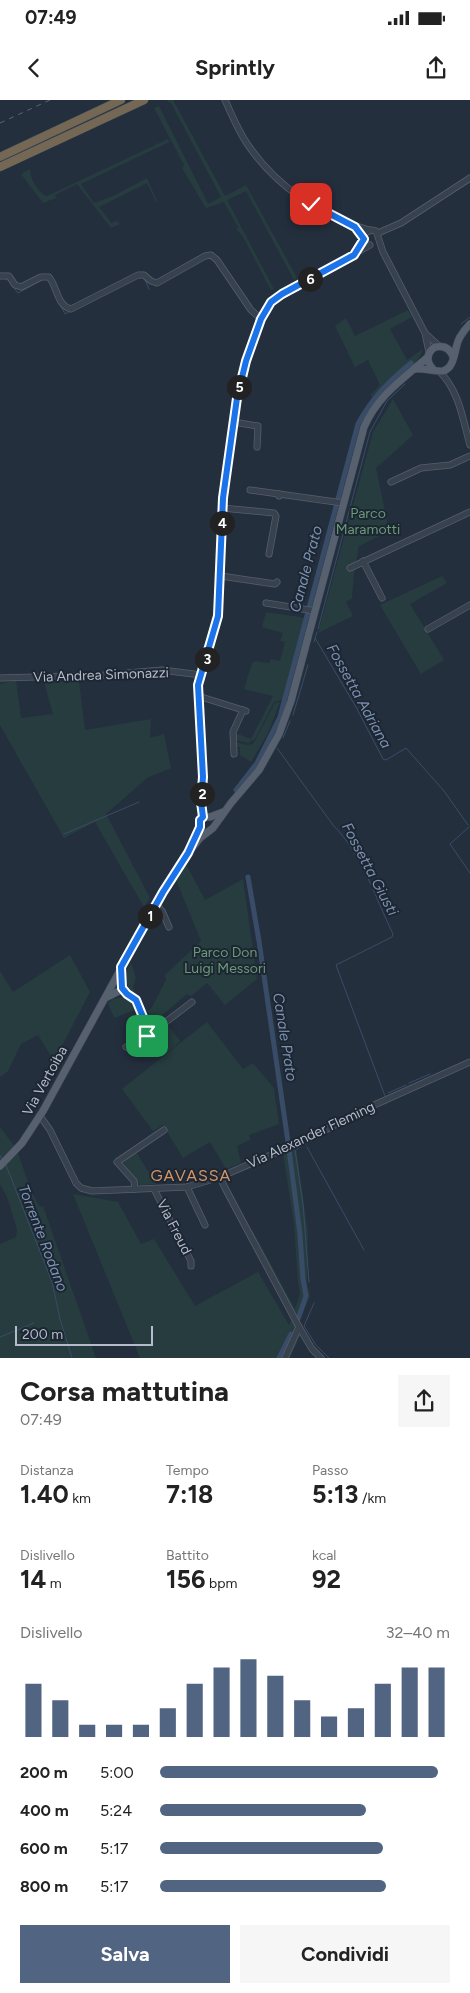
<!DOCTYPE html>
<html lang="it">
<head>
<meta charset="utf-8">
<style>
	body { margin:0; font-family:Figtree,sans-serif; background:#f6f6f6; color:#222; height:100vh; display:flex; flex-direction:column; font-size:19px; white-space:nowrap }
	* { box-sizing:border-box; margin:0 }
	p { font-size:16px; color:#767676 }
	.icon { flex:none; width:28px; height:28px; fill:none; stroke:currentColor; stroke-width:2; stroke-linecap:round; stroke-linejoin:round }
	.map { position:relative; height:1258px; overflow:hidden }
	.side { display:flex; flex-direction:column; background:#fff; flex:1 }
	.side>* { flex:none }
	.scale { position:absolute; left:15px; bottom:12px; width:138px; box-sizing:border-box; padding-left:5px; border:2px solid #b4bcc9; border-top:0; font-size:14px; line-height:18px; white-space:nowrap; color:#b4bcc9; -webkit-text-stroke:4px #1d2633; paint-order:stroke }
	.pin { position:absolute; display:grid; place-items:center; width:42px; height:42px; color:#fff; margin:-21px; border-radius:10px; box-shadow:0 2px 8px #0006 }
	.km { position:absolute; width:25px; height:25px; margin:-12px; border-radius:50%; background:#222; color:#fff; font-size:14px; line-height:25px; text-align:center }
	.round { display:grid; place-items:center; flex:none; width:52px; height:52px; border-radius:0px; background:#f6f6f6 }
	.summary { display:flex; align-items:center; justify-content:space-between; height:85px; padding:0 20px }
	h1 { font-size:28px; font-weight:700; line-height:38px }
	.stats { display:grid; grid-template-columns:repeat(3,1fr); gap:8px; height:85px; padding:5px 20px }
	.stats div { display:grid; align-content:center }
	.stats b { font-size:25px; font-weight:700 }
	.stats small { font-size:14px; font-weight:400 }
	.stats p { font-size:14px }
	.chart { height:140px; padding:10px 20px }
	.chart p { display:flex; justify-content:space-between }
	.chart svg { width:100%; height:90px; margin-top:5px; stroke:#516482; stroke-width:6 }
	.button { display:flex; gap:10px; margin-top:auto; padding:10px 20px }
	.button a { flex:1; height:58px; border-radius:0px; background:#516482; color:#fff; font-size:20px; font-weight:700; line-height:58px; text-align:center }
	.button a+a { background:#f6f6f6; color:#222 }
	ul { padding:0 20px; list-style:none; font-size:16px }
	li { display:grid; grid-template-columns:80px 60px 1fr; align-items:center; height:38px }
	li i { height:12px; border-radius:6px; background:#516482 }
	.status { display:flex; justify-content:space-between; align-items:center; height:35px; padding:0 25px; background:#fff; direction:ltr }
	.status svg { height:14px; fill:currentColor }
	header { display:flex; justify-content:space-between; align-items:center; height:65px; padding:0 20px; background:#fff; font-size:22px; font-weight:700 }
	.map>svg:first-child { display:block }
</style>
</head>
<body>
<div class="status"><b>07:49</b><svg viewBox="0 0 49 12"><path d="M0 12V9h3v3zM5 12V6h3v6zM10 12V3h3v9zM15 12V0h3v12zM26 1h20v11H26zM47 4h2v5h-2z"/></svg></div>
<header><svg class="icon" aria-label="back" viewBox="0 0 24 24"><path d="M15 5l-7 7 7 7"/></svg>Sprintly<svg class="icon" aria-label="share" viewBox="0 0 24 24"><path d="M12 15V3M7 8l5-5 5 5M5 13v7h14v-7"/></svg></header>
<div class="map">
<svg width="470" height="1258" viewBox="0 0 470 1258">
	<rect width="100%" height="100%" fill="#242f3e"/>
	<g fill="#263c3f">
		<polygon points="166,0 173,0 225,96 246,85 297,178 294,180 246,91 227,100 274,189 271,190 242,135 237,130 238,127 224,102 206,108 182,68 184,65 154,8 159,6 208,104 221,97 171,3"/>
		<path d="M168 39 169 42 81 84 94 103 113 96 147 78 157 101 156 102 147 83 99 107 111 123 117 121 120 124 111 128 77 84 55 95 56 98 43 103 21 74 30 69C30 79 38 93 47 96Z"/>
		<path d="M408 210 412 217 390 229 407 260 423 249C419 267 389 287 373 297L370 295 380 285 368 260 355 267 335 226 346 218 355 236Z"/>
		<polygon points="393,299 413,335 376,368 389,431 359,446 354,473 352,498 346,502 353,516 318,533 373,332"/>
		<polygon points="442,476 447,483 410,504 444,560 421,574 380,505"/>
		<polygon points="266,512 306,518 284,598 286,599 274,602 255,639 248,643 236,640 235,633 251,639 273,596 244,589 252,563 255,561 269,563 271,559 280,561 285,542 280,541 283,533 262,527"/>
		<polygon points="16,580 21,618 53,614 44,582 79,581 85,630 151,619 150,638 164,634 171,668 147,678 106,714 150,798 144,807 95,722 64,738 0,625 0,584"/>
		<polygon points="280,602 268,633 251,662 240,655 240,647 236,647 236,642 247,645 253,644 275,603"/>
		<polygon points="186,764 205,800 243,779 257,879 225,905 207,883 191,896 187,894 153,923 147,910 151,909 166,880 165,875 201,841 176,780"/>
		<polygon points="70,855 90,892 54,961 38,935 21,944 8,971 0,977 0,871 13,892"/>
		<path d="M131 863 136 878 133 888 135 890 133 893C124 884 125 874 131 863Z"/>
		<polygon points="123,897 132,901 137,909 114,918 108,903 113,899"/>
		<polygon points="207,922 243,969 253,963 274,988 279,1024 249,1035 250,1040 237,1046 241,1063 226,1069 210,1042 183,1058 163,1025 153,1031 122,989 166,954 154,938 168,925 180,941 167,953"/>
		<polygon points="0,1027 15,1047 0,1063"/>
		<polygon points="296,1048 308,1133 307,1183 310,1196 301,1218 298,1220 250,1133 253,1131 295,1209 300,1194 298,1183 294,1124 283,1053"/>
		<polygon points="136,1052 156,1084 140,1085 123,1062"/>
		<polygon points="18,1053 31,1091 40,1107 43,1106 96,1258 0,1258 0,1144 16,1137 17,1129 7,1097 0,1084 0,1071"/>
		<polygon points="73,1094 118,1102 141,1144 154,1139 195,1206 258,1172 289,1225 293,1217 300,1236 290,1258 140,1258"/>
	</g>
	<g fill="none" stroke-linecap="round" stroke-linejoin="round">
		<g stroke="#394c67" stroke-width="1">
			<polyline points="446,97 470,82"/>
			<polyline points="412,119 428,109"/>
			<polyline points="144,178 149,189"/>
			<polyline points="14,188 18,193 42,180"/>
			<polyline points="61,206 65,214 71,211"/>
			<polyline points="461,224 470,217"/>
			<polyline points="318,529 370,332 387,301 405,284"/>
			<polyline points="315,538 356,607 383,659 386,660 406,648 444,691 468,725"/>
			<polyline points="314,542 317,532"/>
			<polyline points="293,615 308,565"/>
			<polyline points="283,638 290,621"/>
			<path d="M277 648 333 725C362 754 375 797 393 834L392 837 336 865 385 996"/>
			<polyline points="469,727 450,744 470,773"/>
			<polyline points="64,734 139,702"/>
			<polyline points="409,983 430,974"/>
			<polyline points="388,993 406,985"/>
			<polyline points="353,1019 361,1015"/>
			<polyline points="323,1035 346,1023"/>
			<polyline points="307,1047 364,1150"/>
			<polyline points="0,1055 2,1060"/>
			<polyline points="6,1065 52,1182 60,1219 72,1258"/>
			<polyline points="309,1182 303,1104 295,1050 319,1037"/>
			<polyline points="314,1203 304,1226 316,1245 329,1258"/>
			<polyline points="0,1237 34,1223"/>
		</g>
		<g stroke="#394c67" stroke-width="5">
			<path d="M236 690 257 663 280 617 358 324C372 298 389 281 411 263"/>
			<polyline points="248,777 259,841 288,1042"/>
			<polyline points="289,1050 300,1134 303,1179 306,1196 298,1219"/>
			<polyline points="279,1258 291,1234"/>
		</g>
		<defs>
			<g id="minor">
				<path d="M225 0C232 15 238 31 248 45 275 85 322 118 369 130"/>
				<polyline points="378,133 401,123 470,78"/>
				<polyline points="357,151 364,139 365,133 371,130 376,131 383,152 425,233 429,252"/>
				<path d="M0 176H9L15 185 21 187 41 177H49C57 186 57 206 71 209L138 175H144L151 181 157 183 205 156 211 155 217 160 251 210 261 219"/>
				<polyline points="426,234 439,246"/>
				<path d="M439 271C459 290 463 320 470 345"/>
				<polyline points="233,322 258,326 257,347"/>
				<polyline points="391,382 421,368 450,365 470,356"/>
				<polyline points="250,390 279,394"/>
				<polyline points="279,396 279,394 343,403"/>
				<polyline points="222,408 274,413 276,416 269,454"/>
				<polyline points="363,461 382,498"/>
				<polyline points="350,468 470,412"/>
				<polyline points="221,476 275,484 277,482"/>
				<polyline points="266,503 315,511"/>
				<polyline points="428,529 470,505"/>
				<polyline points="0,578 105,575 162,570 201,575"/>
				<polyline points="198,596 246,611"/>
				<polyline points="234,654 233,632 243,610"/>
				<polyline points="203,717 201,702 203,677 198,585 218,516 221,476 222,408 233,322 246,261 261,219 265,210 276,198 370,145"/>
				<polyline points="156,804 162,811 169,827"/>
				<polyline points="127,894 136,900 148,929"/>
				<circle cx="151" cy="933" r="4"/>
				<polyline points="154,931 192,902"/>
				<polyline points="126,947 140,942 147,936"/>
				<polyline points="40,1016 50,1030 76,1083 81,1088 92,1091 187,1087 220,1077 305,1040 372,1006 470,962"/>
				<polyline points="220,1077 225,1088 299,1227 312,1249 321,1258"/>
				<polyline points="187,1087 205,1125"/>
				<polyline points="135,1089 134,1081 117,1062 164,1030"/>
				<polyline points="154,1089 191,1161 191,1166"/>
				<polyline points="285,1258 299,1227"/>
			</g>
			<g id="major">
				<path d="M415 269C423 268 438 272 443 271 456 268 454 246 460 237 463 232 466 228 470 224"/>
				<path d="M433 269C426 262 426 253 435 247 444 245 450 248 453 257"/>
				<path d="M188 753 200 738 213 728 231 703 259 670 279 634 291 601 364 327C378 295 403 279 428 257"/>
				<polyline points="107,897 121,890 121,870"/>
				<polyline points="0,1066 22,1043 43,1011 163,792 188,753 200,727 200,720 203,717 210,717 223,712"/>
			</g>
			<g id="highway">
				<polyline points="0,57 121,0"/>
				<polyline points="0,67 144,0"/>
			</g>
		</defs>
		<use href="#minor" stroke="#565f6c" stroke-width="7"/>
		<use href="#major" stroke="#414a57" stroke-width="8"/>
		<use href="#highway" stroke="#434c59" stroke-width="9"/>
		<use href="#minor" stroke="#38414e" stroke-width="5.5"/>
		<use href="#major" stroke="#56606e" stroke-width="7"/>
		<use href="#highway" stroke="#746855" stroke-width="8"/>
		<polyline stroke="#5a6575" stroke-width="1" stroke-dasharray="5 5" stroke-linecap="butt" points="0,23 50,0"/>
	</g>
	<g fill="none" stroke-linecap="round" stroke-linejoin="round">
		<defs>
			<polyline id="route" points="147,936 148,929 136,900 127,894 122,888 121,867 163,792 188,753 200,727 200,720 203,717 201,702 203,677 198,585 218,516 223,398 237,298 246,261 261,219 271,202 282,194 354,155 364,139 355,127 311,104"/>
		</defs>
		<use href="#route" stroke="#fff" stroke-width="10"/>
		<use href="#route" stroke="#1a73e8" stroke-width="6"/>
	</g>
	<g text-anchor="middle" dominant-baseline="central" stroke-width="4" stroke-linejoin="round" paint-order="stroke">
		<g font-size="14" fill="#6b9a76" stroke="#1d2633">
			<text x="368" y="413">Parco<tspan x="368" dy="16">Maramotti</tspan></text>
			<text x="225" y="852">Parco Don<tspan x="225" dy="16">Luigi Messori</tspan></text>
		</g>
		<g font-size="14" fill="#b4bcc9" stroke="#1d2633">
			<text transform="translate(101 575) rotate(-2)">Via Andrea Simonazzi</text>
			<text transform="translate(45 981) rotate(-61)">Via Vertoiba</text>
			<text transform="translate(311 1035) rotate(-25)">Via Alexander Fleming</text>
			<text transform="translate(174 1127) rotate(63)">Via Freud</text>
		</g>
		<g font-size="15" font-style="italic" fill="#7c92b1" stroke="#1d2633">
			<text transform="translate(306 469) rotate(-75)">Canale Prato</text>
			<text transform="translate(359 596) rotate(61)">Fossetta Adriana</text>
			<text transform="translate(370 769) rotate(62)">Fossetta Giusti</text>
			<text transform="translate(285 937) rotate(81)">Canale Prato</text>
			<text transform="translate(43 1138) rotate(69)">Torrente Rodano</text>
		</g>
		<g font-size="16" letter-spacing="1" fill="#d59563" stroke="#1d2633">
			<text x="191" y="1075">GAVASSA</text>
		</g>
	</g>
</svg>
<div class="scale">200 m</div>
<div class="pin" style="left:147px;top:936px;background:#1e9e55"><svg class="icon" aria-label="arrive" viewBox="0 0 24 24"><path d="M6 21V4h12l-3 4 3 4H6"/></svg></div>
<div class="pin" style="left:311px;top:104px;background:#d93025"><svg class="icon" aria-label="check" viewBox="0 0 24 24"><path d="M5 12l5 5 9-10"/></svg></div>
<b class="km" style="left:150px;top:816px">1</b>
<b class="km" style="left:202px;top:694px">2</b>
<b class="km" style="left:207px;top:559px">3</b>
<b class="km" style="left:222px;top:423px">4</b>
<b class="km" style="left:239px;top:287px">5</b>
<b class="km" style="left:310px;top:179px">6</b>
</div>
<section class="side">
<div class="summary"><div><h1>Corsa mattutina</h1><p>07:49</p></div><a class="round"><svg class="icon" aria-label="share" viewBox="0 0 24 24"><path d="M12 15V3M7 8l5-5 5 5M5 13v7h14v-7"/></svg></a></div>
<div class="stats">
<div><p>Distanza</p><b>1.40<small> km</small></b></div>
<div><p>Tempo</p><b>7:18</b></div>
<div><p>Passo</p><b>5:13<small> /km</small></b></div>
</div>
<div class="stats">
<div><p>Dislivello</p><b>14<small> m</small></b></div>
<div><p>Battito</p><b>156<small> bpm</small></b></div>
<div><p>kcal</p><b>92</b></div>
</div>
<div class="chart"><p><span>Dislivello</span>32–40 m</p>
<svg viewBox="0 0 160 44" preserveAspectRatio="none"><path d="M5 44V18M15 44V26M25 44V38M35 44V38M45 44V38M55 44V30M65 44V18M75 44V10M85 44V6M95 44V14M105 44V26M115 44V34M125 44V30M135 44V18M145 44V10M155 44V10"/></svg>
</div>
<ul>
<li><b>200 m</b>5:00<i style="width:96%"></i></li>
<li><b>400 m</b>5:24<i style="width:71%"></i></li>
<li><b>600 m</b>5:17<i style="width:77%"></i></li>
<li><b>800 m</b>5:17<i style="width:78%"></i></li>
</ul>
<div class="button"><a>Salva</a><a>Condividi</a></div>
</section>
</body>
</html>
